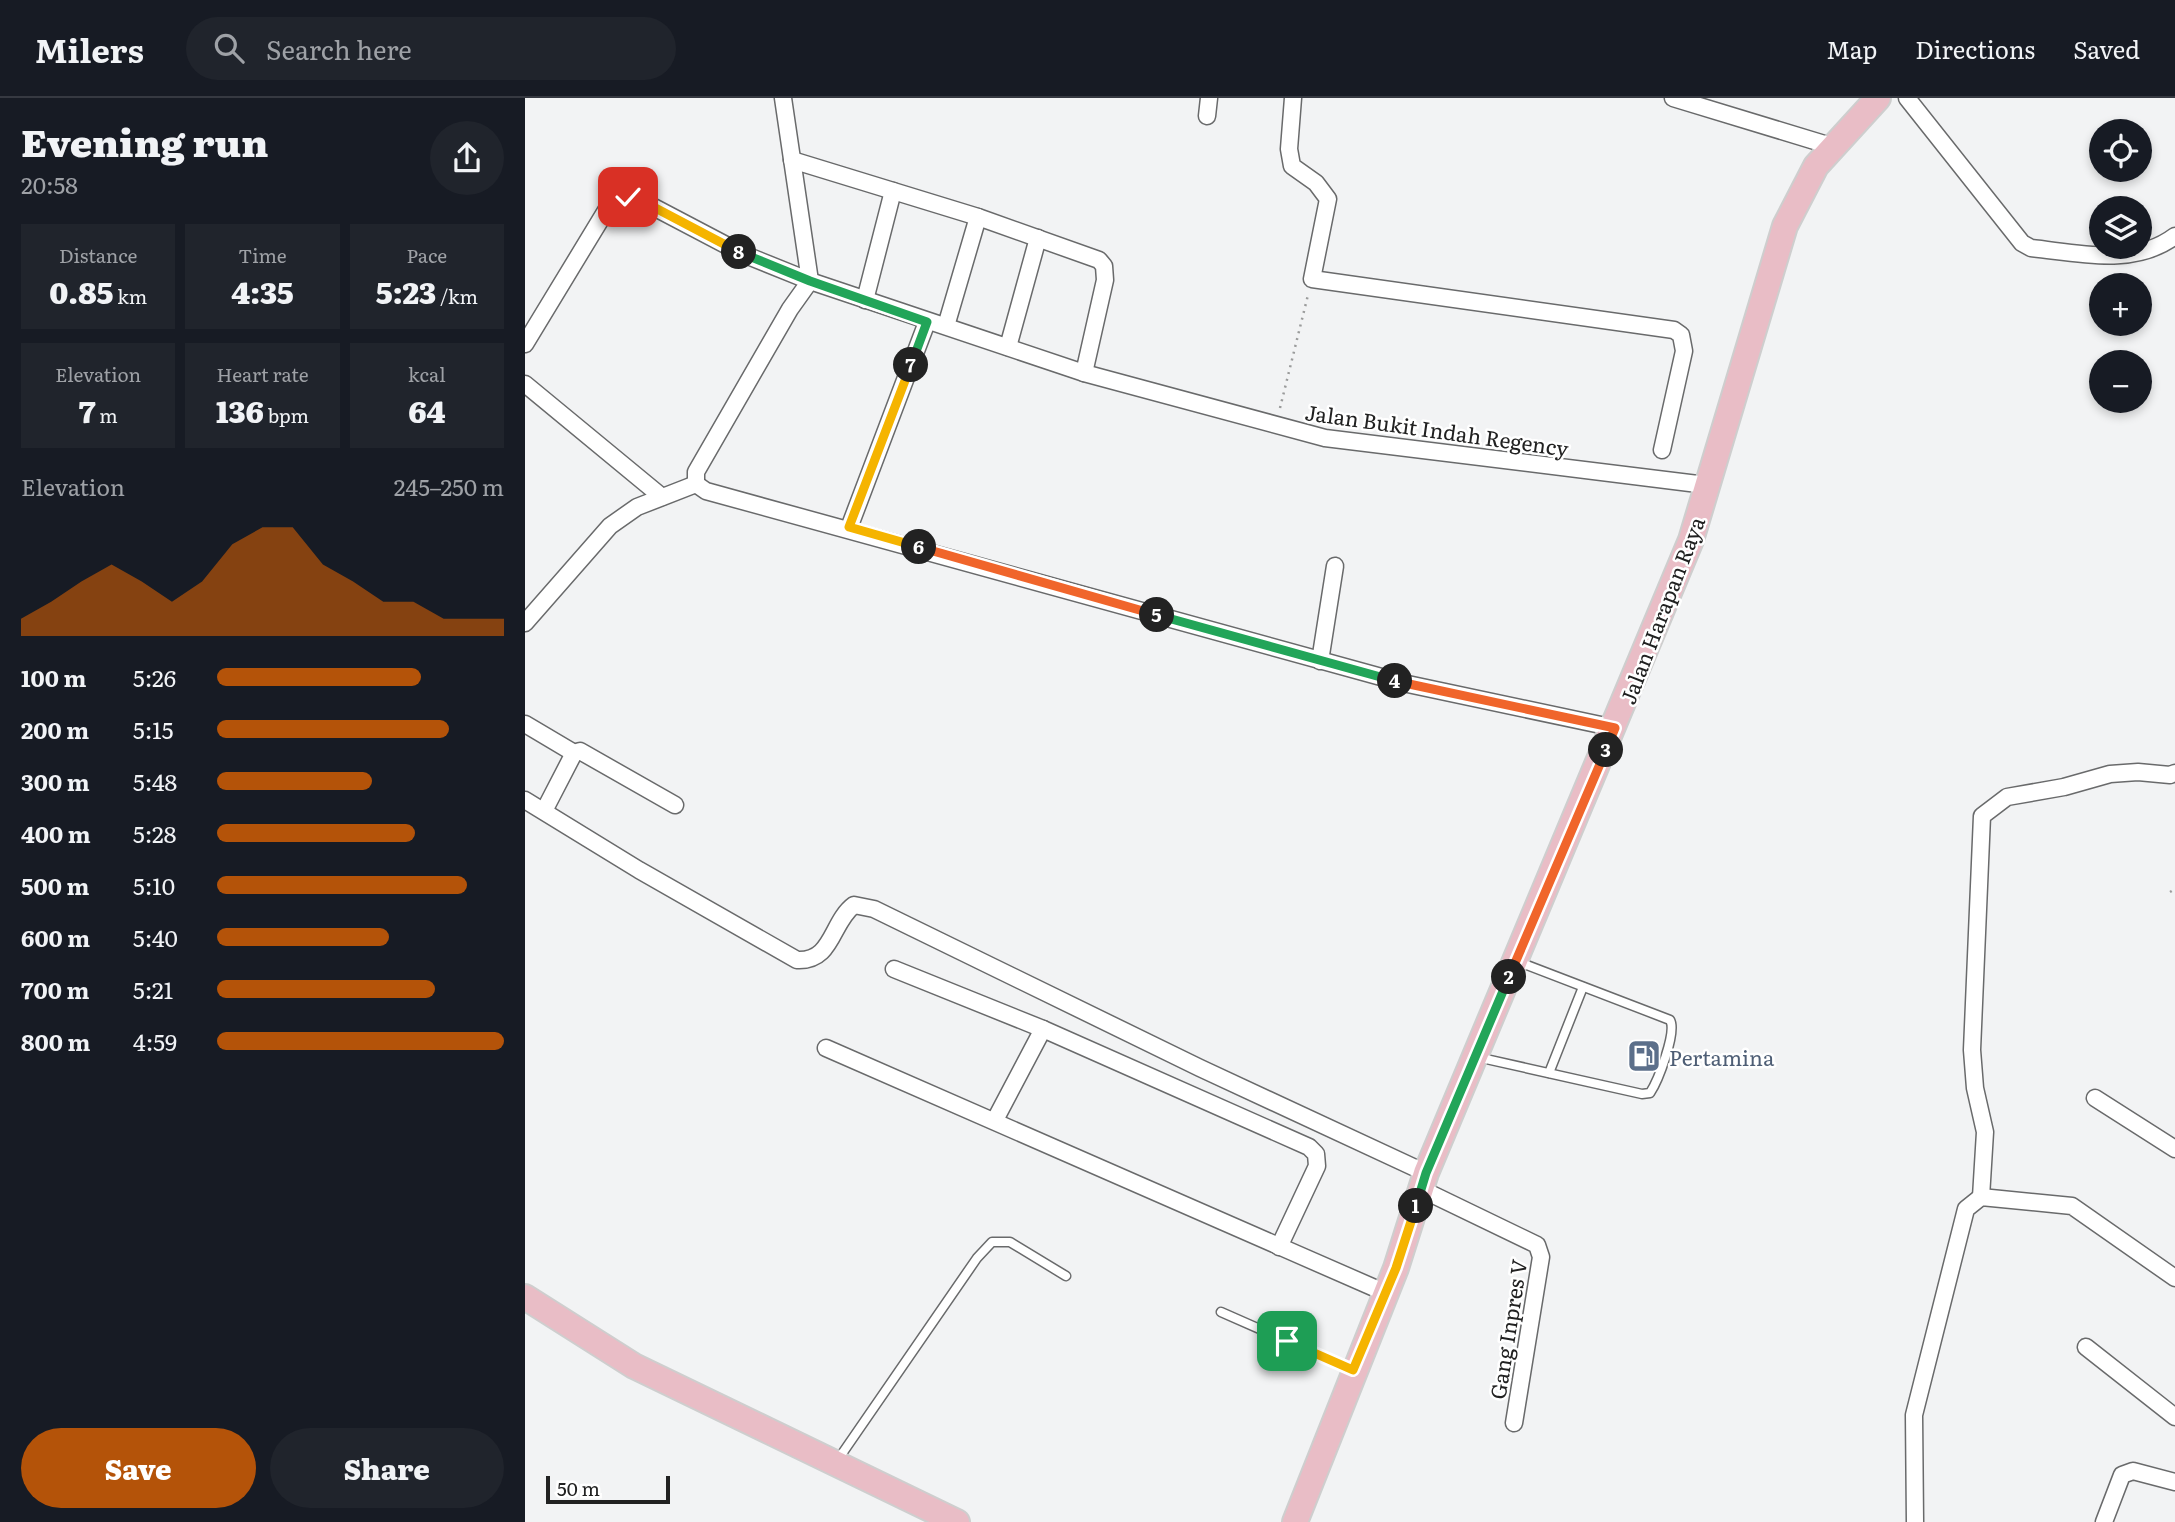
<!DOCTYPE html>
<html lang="en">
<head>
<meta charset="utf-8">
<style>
	body { margin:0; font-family:Literata,serif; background:#20242c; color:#f1f3f6; height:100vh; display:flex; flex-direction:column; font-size:26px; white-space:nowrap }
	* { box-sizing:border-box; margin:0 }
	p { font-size:23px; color:#9ea1a6 }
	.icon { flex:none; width:38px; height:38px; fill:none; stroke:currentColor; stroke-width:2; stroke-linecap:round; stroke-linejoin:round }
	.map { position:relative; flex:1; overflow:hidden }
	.sheet { display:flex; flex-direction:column; background:#171b24; width:525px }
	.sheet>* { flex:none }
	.controls { position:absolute; left:1564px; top:21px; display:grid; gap:14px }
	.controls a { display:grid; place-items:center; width:63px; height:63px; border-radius:50%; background:#171b24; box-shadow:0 4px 10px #0003; font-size:35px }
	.scale { position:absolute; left:21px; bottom:18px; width:124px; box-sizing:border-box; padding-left:7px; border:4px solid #212121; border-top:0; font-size:19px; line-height:24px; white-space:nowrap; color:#212121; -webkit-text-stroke:5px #fff; paint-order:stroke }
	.pin { position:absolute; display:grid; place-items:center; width:60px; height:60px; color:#fff; margin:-30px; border-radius:14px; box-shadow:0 4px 10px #0006 }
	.km { position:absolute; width:35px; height:35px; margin:-18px; border-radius:50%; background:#222; color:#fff; font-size:19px; line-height:35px; text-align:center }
	.round { display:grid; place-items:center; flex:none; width:74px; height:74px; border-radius:37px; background:#20242c }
	.headline { display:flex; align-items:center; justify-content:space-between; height:119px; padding:0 21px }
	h1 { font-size:38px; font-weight:800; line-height:52px }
	.figures { display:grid; grid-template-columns:repeat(3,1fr); gap:10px; height:119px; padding:7px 21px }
	.figures div { display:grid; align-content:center; border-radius:0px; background:#20242c; text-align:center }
	.figures b { font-size:30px; font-weight:800 }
	.figures small { font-size:19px; font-weight:400 }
	.figures p { font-size:19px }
	.chart { height:196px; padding:14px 21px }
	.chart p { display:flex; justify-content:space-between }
	.chart svg { width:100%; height:126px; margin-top:7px; fill:#b45309; opacity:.7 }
	.primary-button { display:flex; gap:14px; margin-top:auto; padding:14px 21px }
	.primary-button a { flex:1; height:80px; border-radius:42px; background:#b45309; color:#fff; font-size:28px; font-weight:800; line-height:80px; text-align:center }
	.primary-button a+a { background:#20242c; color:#f1f3f6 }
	ul { padding:0 21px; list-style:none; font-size:23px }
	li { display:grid; grid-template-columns:112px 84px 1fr; align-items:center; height:52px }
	li i { height:18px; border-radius:9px; background:#b45309 }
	header { display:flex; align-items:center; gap:42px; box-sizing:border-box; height:98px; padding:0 35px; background:#171b24; border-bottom:2px solid #363941 }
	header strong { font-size:33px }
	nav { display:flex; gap:38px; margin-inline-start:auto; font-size:24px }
	.search { width:490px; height:63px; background:#20242c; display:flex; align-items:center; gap:18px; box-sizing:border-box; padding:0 24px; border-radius:38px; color:#9ea1a6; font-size:26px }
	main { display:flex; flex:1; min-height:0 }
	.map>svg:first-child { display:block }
</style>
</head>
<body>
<header>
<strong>Milers</strong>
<div class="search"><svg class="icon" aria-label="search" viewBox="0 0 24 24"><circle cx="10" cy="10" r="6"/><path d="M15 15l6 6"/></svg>Search here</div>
<nav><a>Map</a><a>Directions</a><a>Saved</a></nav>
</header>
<main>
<section class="sheet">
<div class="headline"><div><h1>Evening run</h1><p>20:58</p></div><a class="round"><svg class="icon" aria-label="share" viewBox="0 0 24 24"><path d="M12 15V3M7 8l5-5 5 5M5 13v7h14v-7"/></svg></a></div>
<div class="figures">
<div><p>Distance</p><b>0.85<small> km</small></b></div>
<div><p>Time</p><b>4:35</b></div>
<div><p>Pace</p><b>5:23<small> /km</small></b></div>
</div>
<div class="figures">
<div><p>Elevation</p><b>7<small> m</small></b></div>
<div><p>Heart rate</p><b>136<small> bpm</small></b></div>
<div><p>kcal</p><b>64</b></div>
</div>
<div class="chart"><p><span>Elevation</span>245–250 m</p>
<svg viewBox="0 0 160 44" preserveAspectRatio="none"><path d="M0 44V38L10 32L20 25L30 19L40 25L50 32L60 25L70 12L80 6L90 6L100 19L110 25L120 32L130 32L140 38L150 38L160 38V44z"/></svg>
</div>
<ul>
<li><b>100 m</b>5:26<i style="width:71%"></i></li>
<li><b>200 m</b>5:15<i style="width:81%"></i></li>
<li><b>300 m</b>5:48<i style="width:54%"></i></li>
<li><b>400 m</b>5:28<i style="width:69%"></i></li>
<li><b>500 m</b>5:10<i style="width:87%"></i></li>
<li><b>600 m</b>5:40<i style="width:60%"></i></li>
<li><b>700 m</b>5:21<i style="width:76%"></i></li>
<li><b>800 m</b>4:59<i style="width:100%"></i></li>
</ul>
<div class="primary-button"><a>Save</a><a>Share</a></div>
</section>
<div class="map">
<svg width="1650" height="1424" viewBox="0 0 1650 1424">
	<rect width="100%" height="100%" fill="#f2f3f4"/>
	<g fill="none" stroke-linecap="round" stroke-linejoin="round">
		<defs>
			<g id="lane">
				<path d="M952 959 1117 996 1125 995C1133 983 1152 934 1145 922L994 864"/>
				<polyline points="1024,975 1058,889"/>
				<polyline points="696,1214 828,1272"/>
				<polyline points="312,1363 452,1160 467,1144 485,1144 541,1178"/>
			</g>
			<g id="street">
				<polyline points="768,0 764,51 767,68 791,85 803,101 787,181 1149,232 1156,237 1159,253 1137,352"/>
				<polyline points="1148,0 1306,48"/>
				<path d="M1382 0 1497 145 1506 150C1554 155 1609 169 1650 138"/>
				<polyline points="682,18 684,0"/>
				<polyline points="267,62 453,119 574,162 579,168 580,182 559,275"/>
				<polyline points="340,202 368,93"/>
				<polyline points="421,228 453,119"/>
				<path d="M0 246 82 111C95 99 103 99 119 104L218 156 285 183 258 0"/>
				<polyline points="483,249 513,140"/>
				<polyline points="0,286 137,399"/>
				<polyline points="171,386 171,374 265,211 285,183 559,275 800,340 1181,387"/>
				<polyline points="171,386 181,393 878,585 1090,630"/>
				<polyline points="324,430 402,224"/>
				<polyline points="0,525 85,428 112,409 171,386"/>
				<polyline points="795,563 810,468"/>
				<polyline points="0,626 49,655"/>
				<path d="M0 702 114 772 272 862C308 864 306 824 329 807L349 811 675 970 901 1075"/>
				<polyline points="19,713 49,655 55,653 150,707"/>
				<polyline points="369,871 518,931 784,1049 791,1056 792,1068 754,1149"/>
				<polyline points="301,950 861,1195"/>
				<polyline points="1570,1000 1650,1051"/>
				<polyline points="470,1022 518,931"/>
				<polyline points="896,1091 1012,1147 1016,1159 989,1325"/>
				<polyline points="1456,1099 1460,1034 1450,990 1447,952 1457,718 1482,699 1539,689 1585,676 1613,674 1645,677 1650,675"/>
				<polyline points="1561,1249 1650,1319"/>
				<polyline points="1390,1424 1389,1317 1441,1111 1456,1099 1547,1108 1650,1180"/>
				<polyline points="1579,1424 1597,1377 1608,1373 1650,1384"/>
			</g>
			<g id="primary">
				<polyline points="0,1199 109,1268 432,1424"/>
				<polyline points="770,1424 871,1170 901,1075 1166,442 1260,128 1291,68 1353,0"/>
			</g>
		</defs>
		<use href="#lane" stroke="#696a6b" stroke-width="11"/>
		<use href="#street" stroke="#696a6b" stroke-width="19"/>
		<use href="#primary" stroke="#cecece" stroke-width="28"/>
		<g stroke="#9a9b9b" stroke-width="2.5" stroke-dasharray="2 5" stroke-linecap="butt">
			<polyline points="755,310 783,197"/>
			<polyline points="1645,794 1650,791"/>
		</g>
		<use href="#lane" stroke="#fff" stroke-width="8"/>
		<use href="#street" stroke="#fff" stroke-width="16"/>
		<use href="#primary" stroke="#e9bdc6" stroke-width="24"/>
	</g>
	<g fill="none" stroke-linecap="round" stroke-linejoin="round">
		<defs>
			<polyline id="split-1" points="762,1243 828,1272 871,1170 891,1108"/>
			<polyline id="split-2" points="891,1108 901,1075 984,879"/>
			<polyline id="split-3" points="984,879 1081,652"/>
			<polyline id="split-4" points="870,583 1090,630 1081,652"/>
			<polyline id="split-5" points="632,517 870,583"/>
			<polyline id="split-6" points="394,449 632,517"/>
			<polyline id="split-7" points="386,267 324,429 394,449"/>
			<polyline id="split-8" points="214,154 285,183 402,224 386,267"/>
			<polyline id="split-9" points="103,99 119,104 214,154"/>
		</defs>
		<use href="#split-1" stroke="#fff" stroke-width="14"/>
		<use href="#split-2" stroke="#fff" stroke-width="14"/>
		<use href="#split-3" stroke="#fff" stroke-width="14"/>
		<use href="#split-4" stroke="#fff" stroke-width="14"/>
		<use href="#split-5" stroke="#fff" stroke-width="14"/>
		<use href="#split-6" stroke="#fff" stroke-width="14"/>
		<use href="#split-7" stroke="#fff" stroke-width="14"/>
		<use href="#split-8" stroke="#fff" stroke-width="14"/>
		<use href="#split-9" stroke="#fff" stroke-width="14"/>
		<use href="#split-1" stroke="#f5b400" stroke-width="9"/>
		<use href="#split-2" stroke="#22a559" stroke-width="9"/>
		<use href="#split-3" stroke="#f0652b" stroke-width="9"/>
		<use href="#split-4" stroke="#f0652b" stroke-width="9"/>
		<use href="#split-5" stroke="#22a559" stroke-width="9"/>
		<use href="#split-6" stroke="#f0652b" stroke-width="9"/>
		<use href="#split-7" stroke="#f5b400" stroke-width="9"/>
		<use href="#split-8" stroke="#22a559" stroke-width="9"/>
		<use href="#split-9" stroke="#f5b400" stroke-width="9"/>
	</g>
	<defs>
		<symbol id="fuel-square" viewBox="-11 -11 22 22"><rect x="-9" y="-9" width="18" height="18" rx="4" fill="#5c6f8a" stroke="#fff"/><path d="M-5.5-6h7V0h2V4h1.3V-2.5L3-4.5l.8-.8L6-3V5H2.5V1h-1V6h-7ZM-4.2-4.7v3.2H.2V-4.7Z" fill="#fff"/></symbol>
	</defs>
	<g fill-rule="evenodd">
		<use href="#fuel-square" x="1100" y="939" width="38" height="38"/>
	</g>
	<g text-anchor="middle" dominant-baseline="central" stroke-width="5" stroke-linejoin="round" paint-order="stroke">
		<g font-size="21" fill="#212121" stroke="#fff">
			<text transform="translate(912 331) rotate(8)">Jalan Bukit Indah Regency</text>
			<text transform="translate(1136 512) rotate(-69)">Jalan Harapan Raya</text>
			<text transform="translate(982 1231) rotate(-81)">Gang Inpres V</text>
		</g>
		<g font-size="21" fill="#4e5e75" stroke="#fff" text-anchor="start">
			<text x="1144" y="958">Pertamina</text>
		</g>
	</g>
</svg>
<div class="controls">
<a><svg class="icon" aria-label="locate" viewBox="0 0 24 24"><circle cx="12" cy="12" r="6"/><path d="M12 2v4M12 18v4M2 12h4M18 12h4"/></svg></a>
<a><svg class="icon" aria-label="layers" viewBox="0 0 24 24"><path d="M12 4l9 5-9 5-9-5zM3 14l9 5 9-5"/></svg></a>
<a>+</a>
<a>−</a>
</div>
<div class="scale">50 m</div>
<div class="pin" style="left:762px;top:1243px;background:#1e9e55"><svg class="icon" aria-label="arrive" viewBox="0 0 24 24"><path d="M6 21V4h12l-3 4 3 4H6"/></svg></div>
<div class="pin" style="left:103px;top:99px;background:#d93025"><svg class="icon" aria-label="check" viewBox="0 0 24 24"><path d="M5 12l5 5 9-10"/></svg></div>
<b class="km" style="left:891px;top:1108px">1</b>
<b class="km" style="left:984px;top:879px">2</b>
<b class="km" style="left:1081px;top:652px">3</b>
<b class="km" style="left:870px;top:583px">4</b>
<b class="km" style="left:632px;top:517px">5</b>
<b class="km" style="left:394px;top:449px">6</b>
<b class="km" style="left:386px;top:267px">7</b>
<b class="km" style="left:214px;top:154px">8</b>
</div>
</main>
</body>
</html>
